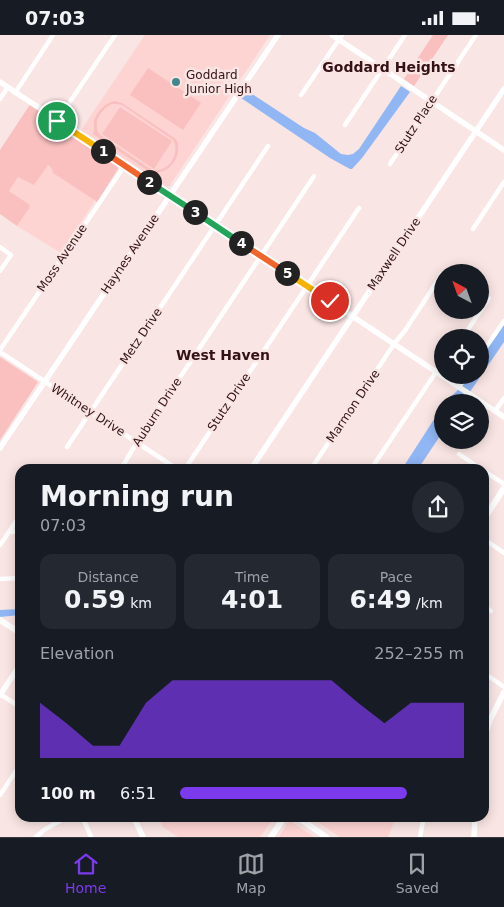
<!DOCTYPE html>
<html lang="en">
<head>
<meta charset="utf-8">
<style>
	body { margin:0; font-family:"DejaVu Sans",sans-serif; background:#242831; color:#f1f3f6; height:100vh; display:flex; flex-direction:column; font-size:19px; white-space:nowrap }
	* { box-sizing:border-box; margin:0 }
	p { font-size:16px; color:#9ea1a6 }
	.icon { flex:none; width:28px; height:28px; fill:none; stroke:currentColor; stroke-width:2; stroke-linecap:round; stroke-linejoin:round }
	.map { position:relative; flex:1; overflow:hidden }
	.panel { position:absolute; left:15px; top:429px; width:474px; height:358px; display:flex; flex-direction:column; background:#171b24; border-radius:15px; box-shadow:0 2px 12px #0003 }
	.panel>* { flex:none }
	.needle { width:32px; rotate:319deg }
	.tools { position:absolute; left:434px; top:229px; display:grid; gap:10px }
	.tools a { display:grid; place-items:center; width:55px; height:55px; border-radius:50%; background:#171b24; box-shadow:0 2px 12px #0003; font-size:25px }
	.pin { position:absolute; display:grid; place-items:center; width:42px; height:42px; color:#fff; margin:-21px; border:2px solid #fff; border-radius:50%; box-shadow:0 1px 5px #0007 }
	.km { position:absolute; width:25px; height:25px; margin:-12px; border-radius:50%; background:#222; color:#fff; font-size:14px; line-height:25px; text-align:center }
	.round { display:grid; place-items:center; flex:none; width:52px; height:52px; border-radius:26px; background:#242831 }
	.headline { display:flex; align-items:center; justify-content:space-between; height:85px; padding:0 25px }
	h1 { font-size:28px; font-weight:600; line-height:38px }
	.stats { display:grid; grid-template-columns:repeat(3,1fr); gap:8px; height:85px; padding:5px 25px }
	.stats div { display:grid; align-content:center; border-radius:12px; background:#242831; text-align:center }
	.stats b { font-size:25px; font-weight:600 }
	.stats small { font-size:14px; font-weight:400 }
	.stats p { font-size:14px }
	.chart { height:140px; padding:10px 25px }
	.chart p { display:flex; justify-content:space-between }
	.chart svg { width:100%; height:90px; margin-top:5px; fill:#7c3aed; opacity:.7 }
	ul { padding:0 25px; list-style:none; font-size:16px }
	li { display:grid; grid-template-columns:80px 60px 1fr; align-items:center; height:38px }
	li i { height:12px; border-radius:6px; background:#7c3aed }
	.status { display:flex; justify-content:space-between; align-items:center; height:35px; padding:0 25px; background:#171b24; direction:ltr }
	.status svg { height:14px; fill:currentColor }
	.menu { display:flex; justify-content:space-around; align-items:center; height:70px; border-top:1px solid #363941; background:#171b24; font-size:14px; color:#9ea1a6 }
	.menu a { display:grid; justify-items:center; gap:2px }
	.menu .selected { color:#7c3aed }
	.map>svg:first-child { display:block }
</style>
</head>
<body>
<div class="status"><b>07:03</b><svg viewBox="0 0 49 12"><path d="M0 12V9h3v3zM5 12V6h3v6zM10 12V3h3v9zM15 12V0h3v12zM26 1h20v11H26zM47 4h2v5h-2z"/></svg></div>
<div class="map">
<svg width="504" height="802" viewBox="0 0 504 802">
	<rect width="100%" height="100%" fill="#f9e5e4"/>
	<g fill="#fed4d3">
		<polygon points="145,0 270,0 168,153 81,95"/>
		<polygon points="47,130 52,134 53,138 95,166 61,218 17,191 30,172 9,156 18,142"/>
		<polygon points="157,781 275,781 260,802 178,802 163,792"/>
		<polygon points="309,781 395,781 395,784 388,802 340,802"/>
		<polygon points="289,785 314,802 279,802"/>
	</g>
	<g fill="#f9c0bf" fill-rule="evenodd">
		<polygon points="433,0 448,0 414,51 404,44"/>
		<polygon points="148,33 201,68 183,95 130,60"/>
		<path d="M115 66 122 68 176 104C184 119 171 137 156 138L154 140 93 99C95 94 93 91 94 86 97 76 105 68 115 66ZM112 69H116L122 70 173 105C181 119 168 138 152 135L100 100C92 88 100 75 112 69Z"/>
		<polygon points="31,68 125,130 119,132 97,167 53,138 52,134 48,130 34,150 18,142 9,156 30,170 29,171 30,172 17,191 0,179 0,115"/>
		<polygon points="120,72 172,106 154,134 102,99"/>
		<polygon points="0,322 38,347 0,405"/>
	</g>
	<g fill="#90b6f4">
		<polygon points="401,51 410,57 362,123 352,134 350,134 330,123 241,63 246,55 304,93 315,98 341,119 348,120 353,119 359,114"/>
		<path d="M504 288V307L463 367 446 368C449 362 454 359 458 355 463 350 466 345 470 340H480V324Z"/>
		<polygon points="442,372 442,398 418,434 402,434"/>
		<polygon points="20,574 20,580 0,582 0,575"/>
	</g>
	<g fill="none" stroke-linecap="round" stroke-linejoin="round">
		<g stroke="#fff" stroke-width="4.5">
			<polyline points="15,58 53,0"/>
			<polyline points="301,60 342,0"/>
			<polyline points="0,64 7,53"/>
			<polyline points="57,86 115,0"/>
			<polyline points="345,90 405,0"/>
			<polyline points="390,129 476,0"/>
			<polyline points="473,194 504,147"/>
			<polyline points="0,212 11,220 0,236"/>
			<polyline points="463,302 489,263"/>
			<polyline points="0,315 125,130"/>
			<polyline points="0,317 177,434"/>
			<polyline points="480,321 504,286"/>
			<polyline points="459,352 467,340"/>
			<polyline points="495,376 504,363"/>
			<polyline points="67,412 268,111"/>
			<polyline points="459,419 481,434"/>
			<polyline points="121,434 137,407 314,141"/>
			<polyline points="185,434 359,173"/>
			<polyline points="311,434 394,309 406,294 442,239"/>
			<polyline points="371,434 436,337 442,329"/>
			<polyline points="484,436 504,449"/>
			<polyline points="9,497 20,480"/>
			<polyline points="484,504 504,518"/>
			<polyline points="0,510 9,497 20,496"/>
			<polyline points="0,544 20,543"/>
			<polyline points="484,571 491,576"/>
			<polyline points="484,638 504,652"/>
			<polyline points="0,659 20,672"/>
			<polyline points="0,760 20,730"/>
			<polyline points="82,781 91,802"/>
			<polyline points="36,802 44,795 68,781"/>
			<polyline points="420,802 424,781"/>
		</g>
		<g stroke="#fff" stroke-width="5.5">
			<polyline points="332,0 504,115"/>
			<polyline points="0,47 504,382"/>
			<polyline points="0,413 278,0"/>
			<polyline points="251,434 504,54"/>
			<polyline points="0,660 20,630"/>
			<polyline points="484,704 490,685 504,657"/>
			<polyline points="133,781 143,802"/>
			<polyline points="474,802 475,781"/>
		</g>
		<g stroke="#fff" stroke-width="6">
			<polyline points="484,484 504,453"/>
			<polyline points="0,585 20,598"/>
			<polyline points="296,781 326,802"/>
			<polyline points="271,802 285,781"/>
		</g>
	</g>
	<g fill="none" stroke-linecap="round" stroke-linejoin="round">
		<defs>
			<polyline id="split-1" points="57,86 103,116"/>
			<polyline id="split-2" points="103,116 149,147"/>
			<polyline id="split-3" points="149,147 195,177"/>
			<polyline id="split-4" points="195,177 241,208"/>
			<polyline id="split-5" points="241,208 287,238"/>
			<polyline id="split-6" points="287,238 330,266"/>
		</defs>
		<use href="#split-1" stroke="#fff" stroke-width="10"/>
		<use href="#split-2" stroke="#fff" stroke-width="10"/>
		<use href="#split-3" stroke="#fff" stroke-width="10"/>
		<use href="#split-4" stroke="#fff" stroke-width="10"/>
		<use href="#split-5" stroke="#fff" stroke-width="10"/>
		<use href="#split-6" stroke="#fff" stroke-width="10"/>
		<use href="#split-1" stroke="#f5b400" stroke-width="6"/>
		<use href="#split-2" stroke="#f0652b" stroke-width="6"/>
		<use href="#split-3" stroke="#22a559" stroke-width="6"/>
		<use href="#split-4" stroke="#22a559" stroke-width="6"/>
		<use href="#split-5" stroke="#f0652b" stroke-width="6"/>
		<use href="#split-6" stroke="#f5b400" stroke-width="6"/>
	</g>
	<circle fill="#40888c" stroke="#f9e5e4" stroke-width="2" cx="176" cy="47" r="5"/>
	<g text-anchor="middle" dominant-baseline="central" stroke-width="5" stroke-linejoin="round" paint-order="stroke">
		<g font-size="12" fill="#341214" stroke="#f9e5e4" text-anchor="start">
			<text x="186" y="40">Goddard<tspan x="186" dy="14">Junior High</tspan></text>
		</g>
		<g font-size="12" fill="#341214" stroke="#f9e5e4">
			<text transform="translate(416 89) rotate(-57)">Stutz Place</text>
			<text transform="translate(130 219) rotate(-56)">Haynes Avenue</text>
			<text transform="translate(394 219) rotate(-56)">Maxwell Drive</text>
			<text transform="translate(62 223) rotate(-56)">Moss Avenue</text>
			<text transform="translate(141 301) rotate(-56)">Metz Drive</text>
			<text transform="translate(229 367) rotate(-56)">Stutz Drive</text>
			<text transform="translate(353 371) rotate(-56)">Marmon Drive</text>
			<text transform="translate(88 375) rotate(33)">Whitney Drive</text>
			<text transform="translate(157 377) rotate(-57)">Auburn Drive</text>
		</g>
		<g font-size="14" font-weight="bold" fill="#341214" stroke="#f9e5e4">
			<text x="389" y="32">Goddard Heights</text>
			<text x="223" y="320">West Haven</text>
		</g>
	</g>
</svg>
<div class="tools">
<a><svg class="needle" viewBox="-14 -14 28 28"><path d="M0-13l5 13h-10z" fill="#e53935"/><path d="M0 13l5-13h-10z" fill="#9ea1a6"/></svg></a>
<a><svg class="icon" aria-label="locate" viewBox="0 0 24 24"><circle cx="12" cy="12" r="6"/><path d="M12 2v4M12 18v4M2 12h4M18 12h4"/></svg></a>
<a><svg class="icon" aria-label="layers" viewBox="0 0 24 24"><path d="M12 4l9 5-9 5-9-5zM3 14l9 5 9-5"/></svg></a>
</div>
<div class="pin" style="left:57px;top:86px;background:#1e9e55"><svg class="icon" aria-label="arrive" viewBox="0 0 24 24"><path d="M6 21V4h12l-3 4 3 4H6"/></svg></div>
<div class="pin" style="left:330px;top:266px;background:#d93025"><svg class="icon" aria-label="check" viewBox="0 0 24 24"><path d="M5 12l5 5 9-10"/></svg></div>
<b class="km" style="left:103px;top:116px">1</b>
<b class="km" style="left:149px;top:147px">2</b>
<b class="km" style="left:195px;top:177px">3</b>
<b class="km" style="left:241px;top:208px">4</b>
<b class="km" style="left:287px;top:238px">5</b>
<section class="panel">
<div class="headline"><div><h1>Morning run</h1><p>07:03</p></div><a class="round"><svg class="icon" aria-label="share" viewBox="0 0 24 24"><path d="M12 15V3M7 8l5-5 5 5M5 13v7h14v-7"/></svg></a></div>
<div class="stats">
<div><p>Distance</p><b>0.59<small> km</small></b></div>
<div><p>Time</p><b>4:01</b></div>
<div><p>Pace</p><b>6:49<small> /km</small></b></div>
</div>
<div class="chart"><p><span>Elevation</span>252–255 m</p>
<svg viewBox="0 0 160 44" preserveAspectRatio="none"><path d="M0 44V17L10 27L20 38L30 38L40 17L50 6L60 6L70 6L80 6L90 6L100 6L110 6L120 17L130 27L140 17L150 17L160 17V44z"/></svg>
</div>
<ul>
<li><b>100 m</b>6:51<i style="width:80%"></i></li>
</ul>
</section>
</div>
<nav class="menu">
<a class="selected"><svg class="icon" aria-label="home" viewBox="0 0 24 24"><path d="M3 11l9-7 9 7M6 9v11h12V9"/></svg>Home</a>
<a><svg class="icon" aria-label="map" viewBox="0 0 24 24"><path d="M3 6l6-2 6 2 6-2v14l-6 2-6-2-6 2zM9 4v14M15 6v14"/></svg>Map</a>
<a><svg class="icon" aria-label="saved" viewBox="0 0 24 24"><path d="M7 4h10v16l-5-4-5 4z"/></svg>Saved</a>
</nav>
</body>
</html>
